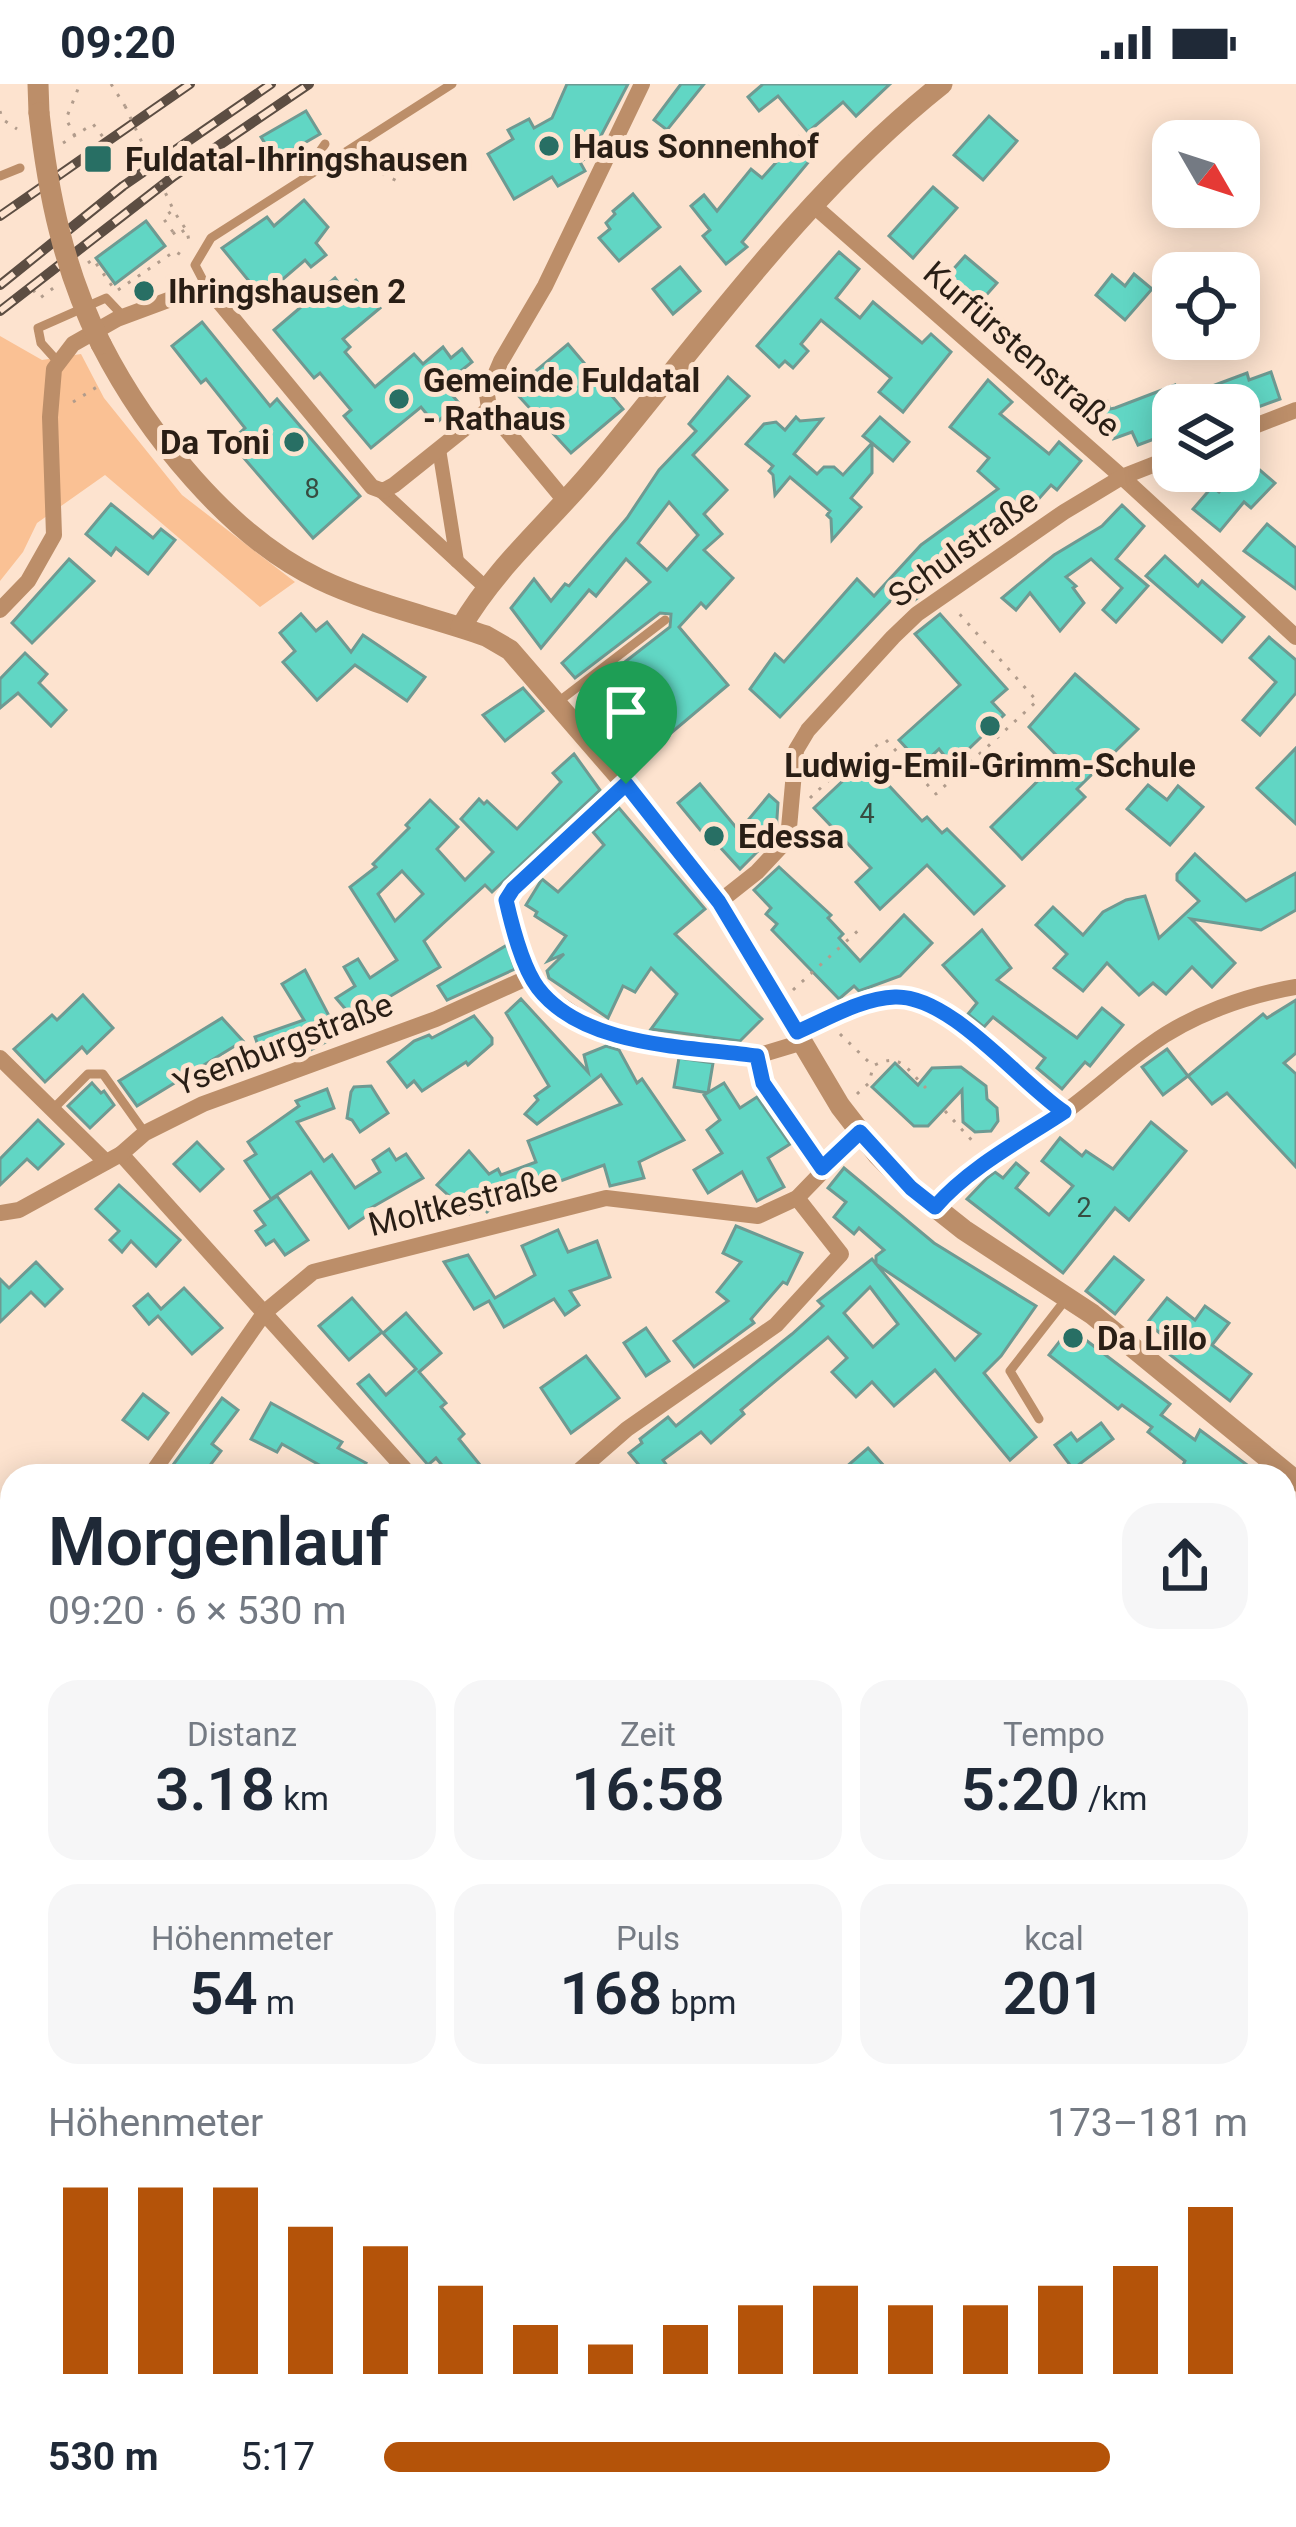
<!DOCTYPE html>
<html lang="de">
<head>
<meta charset="utf-8">
<style>
	body { margin:0; font-family:Roboto,sans-serif; background:#f6f6f7; color:#1f2937; height:100vh; display:flex; flex-direction:column; font-size:45px; white-space:nowrap }
	* { box-sizing:border-box; margin:0 }
	p { font-size:39px; color:#747a83 }
	.icon { flex:none; width:66px; height:66px; fill:none; stroke:currentColor; stroke-width:2; stroke-linecap:round; stroke-linejoin:round }
	.map { position:relative; flex:1; overflow:hidden }
	.sheet { position:absolute; left:0px; top:1380px; width:1296px; height:1065px; display:flex; flex-direction:column; background:#fff; border-radius:36px 36px 0 0; box-shadow:0 6px 30px #0003 }
	.sheet>* { flex:none }
	.needle { width:78px; rotate:129deg }
	.buttons { position:absolute; left:1152px; top:36px; display:grid; gap:24px }
	.buttons a { display:grid; place-items:center; width:108px; height:108px; border-radius:24px; background:#fff; box-shadow:0 6px 30px #0003; font-size:60px }
	.pin { position:absolute; display:grid; place-items:center; width:102px; height:102px; color:#fff; margin:-123px -51px; border-radius:50% 50% 50% 0; rotate:-45deg; box-shadow:0 0 12px #0007 }
	.pin .icon { rotate:45deg }
	.round { display:grid; place-items:center; flex:none; width:126px; height:126px; border-radius:36px; background:#f6f6f7 }
	.headline { display:flex; align-items:center; justify-content:space-between; height:204px; padding:0 48px }
	h1 { font-size:66px; font-weight:600; line-height:90px }
	.metrics { display:grid; grid-template-columns:repeat(3,1fr); gap:18px; height:204px; padding:12px 48px }
	.metrics div { display:grid; align-content:center; border-radius:30px; background:#f6f6f7; text-align:center }
	.metrics b { font-size:60px; font-weight:600 }
	.metrics small { font-size:33px; font-weight:400 }
	.metrics p { font-size:33px }
	.chart { height:336px; padding:24px 48px }
	.chart p { display:flex; justify-content:space-between }
	.chart svg { width:100%; height:216px; margin-top:12px; stroke:#b45309; stroke-width:6 }
	ul { padding:0 48px; list-style:none; font-size:39px }
	li { display:grid; grid-template-columns:192px 144px 1fr; align-items:center; height:90px }
	li i { height:30px; border-radius:15px; background:#b45309 }
	.status { display:flex; justify-content:space-between; align-items:center; height:84px; padding:0 60px; background:#fff; direction:ltr }
	.status svg { height:33px; fill:currentColor }
	.map>svg:first-child { display:block }
</style>
</head>
<body>
<div class="status"><b>09:20</b><svg viewBox="0 0 49 12"><path d="M0 12V9h3v3zM5 12V6h3v6zM10 12V3h3v9zM15 12V0h3v12zM26 1h20v11H26zM47 4h2v5h-2z"/></svg></div>
<div class="map">
<svg width="1296" height="2443" viewBox="0 0 1296 2443">
	<rect width="100%" height="100%" fill="#fde3cf"/>
	<polygon fill="#fac194" points="0,252 42,276 81,270 104,314 182,411 295,498 260,523 105,391 37,439 23,468 0,497"/>
	<g fill="#61d6c4" stroke="#6e9a92" stroke-width="3" fill-rule="evenodd">
		<polygon points="567,0 628,0 591,71 580,78 585,87 558,102 552,93 514,115 488,70 513,55 508,46 529,35 534,44 552,34"/>
		<polygon points="681,0 704,0 667,46 654,36"/>
		<polygon points="763,0 890,0 856,32 843,18 808,48 778,12 759,27 748,13"/>
		<polygon points="306,27 320,50 275,76 261,53"/>
		<polygon points="989,32 1017,57 983,96 954,71"/>
		<polygon points="799,53 816,69 742,158 747,163 726,180 703,152 710,146 691,122 704,111 717,127 751,85 762,94"/>
		<polygon points="933,103 957,124 913,174 889,152"/>
		<polygon points="633,110 660,143 619,177 599,154 610,145 606,139 615,130 613,127"/>
		<polygon points="304,116 328,143 316,159 326,171 311,183 305,176 262,213 222,164 267,133 274,142"/>
		<polygon points="146,137 165,162 115,200 96,174"/>
		<polygon points="839,168 859,185 836,214 860,234 873,218 922,259 931,250 951,268 903,328 879,308 891,294 821,236 801,260 808,267 793,284 785,277 779,283 757,262"/>
		<polygon points="965,172 997,199 973,226 942,198"/>
		<polygon points="680,183 700,207 673,230 653,205"/>
		<polygon points="1134,190 1152,205 1125,236 1096,211 1112,191 1125,202"/>
		<polygon points="335,194 344,206 356,196 380,224 343,255 350,263 345,268 375,303 414,270 423,280 443,263 451,274 462,265 472,278 462,286 470,296 452,311 459,319 435,340 421,323 371,364 344,332 351,326 320,289 314,294 274,246"/>
		<polygon points="202,238 270,322 277,315 360,412 313,454 243,373 249,368 235,353 245,344 206,295 201,299 172,262"/>
		<polygon points="568,260 623,325 571,369 513,306"/>
		<polygon points="1271,288 1280,315 1239,330 1239,321 1213,321 1207,304 1247,289 1249,296"/>
		<path d="M728 293 749 312 693 371 727 406 704 430 722 450 704 466 733 494 706 524 701 519 679 543 728 601 645 671 626 650 620 655 598 629 605 623 590 605 670 543 671 530 660 529 575 594 562 579 650 498 626 475 596 512 589 506 541 564 511 524 534 495 551 517 565 500 569 502 627 434 659 386 696 347 689 340ZM669 418 698 451 667 486 638 459Z"/>
		<polygon points="988,296 1012,318 1000,330 1049,370 1059,358 1081,377 1057,406 1051,401 1027,428 1024,426 924,491 933,499 923,510 908,521 897,510 780,633 750,605 775,570 784,578 857,495 874,512 921,461 998,405 978,387 989,374 950,343"/>
		<polygon points="1175,301 1183,321 1173,321 1173,348 1138,361 1132,348 1113,355 1103,339 1099,341 1093,324 1107,317 1110,325 1115,324"/>
		<polygon points="796,333 800,337 822,335 794,370 817,390 824,383 834,383 843,391 872,359 863,352 880,333 909,358 893,377 872,359 872,389 851,414 861,423 832,456 831,435 827,431 830,427 790,393 775,411 773,391 769,387 773,382 746,360 764,340 776,338 785,346"/>
		<polygon points="1248,376 1275,399 1251,424 1244,418 1220,447 1193,425 1212,403 1219,408"/>
		<polygon points="111,420 153,454 161,445 175,456 148,490 116,464 111,471 86,450"/>
		<polygon points="1122,421 1144,442 1116,475 1148,502 1116,538 1103,526 1122,504 1091,475 1066,493 1076,502 1073,504 1084,519 1060,547 1030,509 1016,526 1002,514 1054,471 1102,442"/>
		<polygon points="1267,440 1296,464 1296,505 1244,467"/>
		<polygon points="1165,472 1198,502 1202,497 1244,533 1222,558 1146,492"/>
		<polygon points="69,475 94,497 32,559 12,539"/>
		<polygon points="301,530 316,547 327,538 351,568 363,551 425,593 407,617 355,581 317,616 283,578 295,567 280,549"/>
		<polygon points="940,530 1007,605 992,618 1004,631 952,681 939,665 922,681 899,656 960,601 915,550"/>
		<polygon points="1269,553 1296,576 1296,609 1260,651 1243,636 1276,598 1250,574"/>
		<polygon points="25,569 47,590 39,599 66,626 51,642 18,609 0,624 0,595"/>
		<polygon points="1075,590 1138,645 1077,705 1085,713 1022,775 991,743 1060,675 1029,643"/>
		<polygon points="523,604 543,627 505,657 483,631"/>
		<polygon points="1296,664 1296,740 1257,704"/>
		<path d="M574 670 600 706 492 808 485 801 424 857 440 883 353 934 336 914 355 902 344 883 358 875 370 894 397 876 350 803 376 783 373 780 409 744 406 741 430 716 458 743 437 765 465 796 493 768 461 735 479 715 484 720 487 717 517 745 561 698 553 689ZM402 787 423 810 395 837 378 810Z"/>
		<polygon points="865,676 922,737 927,733 942,749 947,745 1004,802 974,830 927,781 880,825 856,798 871,784 814,724"/>
		<polygon points="700,700 739,747 769,711 778,719 776,749 740,785 718,761 715,764 678,719"/>
		<polygon points="1148,701 1167,716 1178,702 1203,723 1170,761 1127,725"/>
		<polygon points="619,724 705,825 675,850 762,935 740,957 651,945 677,910 651,884 635,908 623,902 608,934 549,894 547,887 564,870 548,877 566,852 535,832 537,828 526,821 542,795 558,808 604,761 593,748"/>
		<polygon points="1195,770 1246,817 1296,789 1296,826 1261,846 1191,835 1235,879 1212,903 1192,883 1166,910 1153,899 1139,911 1107,879 1083,907 1054,884 1067,870 1036,841 1053,823 1083,851 1103,828 1126,816 1145,812 1159,854 1199,817 1177,796 1177,790"/>
		<polygon points="779,783 831,831 828,834 843,850 839,854 860,877 904,831 932,859 900,892 859,907 854,902 839,915 772,846 777,840 766,830 771,824 754,806"/>
		<polygon points="982,846 1011,884 997,896 1077,954 1102,924 1123,941 1090,982 1085,978 1062,1005 1037,984 1045,974 993,933 984,943 968,930 977,919 943,881"/>
		<polygon points="507,861 515,885 447,916 438,902"/>
		<polygon points="305,886 339,951 303,970 300,964 264,978 255,953 304,936 282,900"/>
		<polygon points="83,911 113,944 87,969 82,963 45,998 14,965 52,931 57,936"/>
		<polygon points="521,915 588,988 584,971 606,962 619,966 637,999 642,995 684,1056 639,1078 644,1094 610,1102 604,1081 511,1115 509,1109 487,1128 479,1119 469,1130 437,1101 469,1067 489,1090 498,1085 501,1091 536,1078 528,1057 621,1020 601,991 537,1040 525,1030 538,1016 535,1012 549,1002 506,929"/>
		<polygon points="1296,916 1296,969 1284,979 1296,990 1296,1083 1227,1009 1212,1020 1188,992 1263,930 1267,934"/>
		<polygon points="474,932 492,954 492,960 468,981 466,978 422,1007 414,997 407,1003 388,978 414,957 429,951 432,954"/>
		<polygon points="222,934 243,957 137,1022 119,997"/>
		<polygon points="1167,965 1188,992 1163,1011 1142,983"/>
		<polygon points="679,974 713,979 708,1009 674,1003"/>
		<polygon points="895,979 918,1001 932,984 961,983 986,1002 987,1015 997,1024 998,1037 991,1047 975,1048 963,1038 962,1006 928,1042 914,1042 872,1003"/>
		<polygon points="92,999 101,1009 104,1007 114,1021 90,1044 68,1022"/>
		<polygon points="724,999 740,1024 757,1013 790,1060 768,1074 784,1103 757,1117 742,1088 708,1109 694,1086 722,1069 707,1046 720,1036 704,1011"/>
		<polygon points="371,1002 388,1029 360,1048 352,1036 347,1034 351,1008 354,1003"/>
		<polygon points="327,1005 334,1024 297,1038 324,1077 332,1071 355,1104 380,1088 373,1076 389,1065 396,1076 406,1070 423,1094 369,1125 372,1128 349,1144 311,1088 271,1115 245,1077 256,1070 248,1058 299,1022 296,1017"/>
		<polygon points="38,1036 63,1060 38,1085 27,1075 0,1101 0,1075"/>
		<polygon points="1151,1038 1186,1067 1129,1136 1115,1124 1063,1189 967,1115 987,1094 995,1088 1003,1094 1016,1079 1028,1089 1016,1104 1049,1131 1073,1102 1042,1077 1060,1054 1082,1072 1086,1067 1113,1085"/>
		<polygon points="197,1058 223,1085 200,1107 174,1080"/>
		<path d="M844 1084 934 1159 1036 1222 1001 1272 984 1289 1036 1353 1010 1376 935 1286 894 1322 872 1298 856 1313 832 1288 847 1274 828 1253 741 1326 744 1330 711 1359 701 1348 663 1376 668 1383 657 1392H648L629 1369 642 1359 640 1355 668 1333 676 1342 792 1250 823 1222 818 1217 872 1175 955 1276 980 1250 876 1180V1172L884 1166 859 1144 854 1150 834 1133 846 1118 828 1104ZM870 1203 898 1240 873 1263 844 1229Z"/>
		<polygon points="119,1101 180,1156 156,1182 131,1157 122,1168 110,1156 119,1147 96,1125"/>
		<polygon points="277,1112 308,1156 285,1171 274,1156 266,1161 256,1147 265,1141 255,1127"/>
		<polygon points="736,1142 802,1169 787,1200 783,1198 751,1235 754,1239 694,1283 674,1257 728,1217 717,1208 741,1178 723,1169"/>
		<polygon points="558,1146 568,1168 597,1157 610,1193 570,1207 579,1221 565,1231 554,1215 504,1243 489,1217 474,1225 444,1178 468,1171 495,1214 535,1191 522,1162"/>
		<polygon points="1114,1173 1143,1196 1115,1230 1086,1207"/>
		<polygon points="36,1178 62,1205 45,1222 31,1208 0,1238 0,1195 9,1204"/>
		<polygon points="184,1204 222,1244 192,1270 158,1232 149,1240 134,1222 148,1210 161,1225"/>
		<polygon points="352,1214 382,1248 349,1276 319,1242"/>
		<polygon points="1167,1214 1195,1236 1205,1222 1229,1239 1212,1261 1251,1290 1230,1317 1169,1270 1175,1261 1147,1239"/>
		<polygon points="406,1229 441,1269 419,1288 446,1319 441,1323 464,1350 459,1355 489,1392 451,1392 436,1374 428,1381 358,1300 369,1291 386,1311 416,1285 383,1249"/>
		<polygon points="646,1244 669,1277 646,1292 624,1259"/>
		<polygon points="1070,1244 1170,1320 1161,1331 1195,1356 1200,1346 1262,1392 1178,1392 1185,1377 1148,1348 1152,1343 1122,1321 1118,1325 1049,1271"/>
		<polygon points="586,1272 619,1314 571,1349 541,1304"/>
		<polygon points="143,1310 168,1329 148,1355 123,1336"/>
		<polygon points="222,1314 238,1326 212,1360 221,1367 202,1392 189,1392 173,1381"/>
		<polygon points="271,1319 342,1358 338,1364 366,1379 359,1392 339,1392 282,1360 277,1368 251,1355"/>
		<polygon points="1101,1339 1113,1355 1073,1385 1055,1361 1071,1349 1077,1357"/>
		<polygon points="868,1364 893,1392 855,1392 846,1383"/>
	</g>
	<g fill="none" stroke-linecap="round" stroke-linejoin="round">
		<g stroke="#b19c8c" stroke-width="3" stroke-dasharray="3 9" stroke-linecap="butt">
			<polyline points="111,0 125,22"/>
			<polyline points="0,27 2,35 17,45"/>
			<polyline points="75,52 66,35 80,0"/>
			<polyline points="63,59 93,40 103,53"/>
			<polyline points="364,75 369,83 403,100"/>
			<polyline points="173,148 163,134 173,126 187,147 190,162"/>
			<polyline points="88,179 93,175 112,202"/>
			<polyline points="33,206 40,214 56,202"/>
			<polyline points="118,206 175,167 184,173"/>
			<polyline points="73,318 100,301"/>
			<polyline points="886,656 936,710 1037,617 955,525"/>
			<polyline points="848,686 883,656"/>
			<polyline points="810,714 844,682"/>
			<polyline points="793,906 862,843"/>
			<path d="M840 950 873 982C901 967 906 985 926 1004"/>
			<polyline points="857,1010 869,999 873,983"/>
			<polyline points="945,1027 976,1061"/>
			<polyline points="476,2443 477,2433"/>
			<polyline points="489,2443 526,2433"/>
		</g>
		<g stroke="#bc8e69" stroke-width="9">
			<polyline points="304,90 325,60"/>
			<polyline points="0,92 20,84"/>
			<polyline points="206,202 195,181 211,154 452,0"/>
			<polyline points="59,279 41,259 38,244 106,214 124,233"/>
			<polyline points="558,618 665,536"/>
			<polyline points="52,1026 88,990 103,990 145,1049"/>
			<polyline points="1039,1335 1010,1287 1066,1215"/>
			<polyline points="1284,1789 1292,1793"/>
		</g>
		<g stroke="#bc8e69" stroke-width="14">
			<polyline points="439,365 457,477"/>
			<polyline points="380,406 485,503"/>
		</g>
		<g stroke="#bc8e69" stroke-width="16">
			<polyline points="813,121 1122,393 1296,553"/>
			<polyline points="489,325 487,310 501,277 545,202 642,0"/>
			<polyline points="1239,348 1296,326"/>
			<polyline points="0,526 28,497 54,451 50,333 54,285 73,260 117,235 206,202 372,403 383,407 394,401 489,325 566,418"/>
			<polyline points="626,700 513,805 506,816 531,892 540,907 595,944 622,954 757,972 803,958"/>
			<polyline points="719,818 757,788 788,755 796,666 808,646 893,553 917,530 1064,428 1122,393 1173,373"/>
			<path d="M797 948C827 935 862 914 895 913 951 911 1019 998 1064 1028"/>
			<polyline points="757,972 763,999 822,1084"/>
			<polyline points="0,974 106,1078"/>
			<polyline points="121,1070 411,1392"/>
			<path d="M935 1123C970 1083 1019 1060 1062 1030 1093 1008 1120 982 1150 961 1191 931 1247 911 1296 903"/>
			<polyline points="0,1129 19,1126 121,1070 145,1049 203,1020 436,935 531,892"/>
			<polyline points="150,1392 265,1228 313,1188 606,1114 758,1132 797,1114 860,1049"/>
			<polyline points="573,1392 627,1345 776,1241 841,1170 797,1114"/>
			<polyline points="0,1509 12,1506"/>
			<polyline points="1284,1617 1296,1597"/>
			<polyline points="0,2019 12,2018"/>
			<polyline points="1284,2132 1296,2162"/>
			<polyline points="0,2222 12,2311"/>
			<polyline points="1284,2306 1296,2301"/>
			<polyline points="805,2433 808,2443"/>
			<polyline points="3,2443 12,2377"/>
			<polyline points="292,2443 293,2433"/>
			<polyline points="958,2443 982,2433"/>
		</g>
		<g stroke="#bc8e69" stroke-width="21">
			<polyline points="38,0 39,29"/>
			<path d="M101 260C146 348 229 452 319 495 371 520 432 533 486 552L510 566 626 700 719 818 840 1022 878 1071 911 1104 964 1146 1092 1230 1296 1397"/>
			<path d="M461 543C498 480 550 438 597 381 706 250 807 107 942 0"/>
		</g>
		<defs>
			<g id="rail">
				<polyline points="0,132 190,0"/>
				<polyline points="0,201 123,102 271,0"/>
				<polyline points="0,227 174,92 309,0"/>
			</g>
		</defs>
		<use href="#rail" stroke="#5c4d42" stroke-width="10"/>
		<use href="#rail" stroke="#fde3cf" stroke-width="6" stroke-dasharray="18" stroke-linecap="butt"/>
		<g stroke="#b19c8c" stroke-width="3" stroke-dasharray="3 9" stroke-linecap="butt">
			<polyline points="125,22 172,123"/>
			<polyline points="173,148 176,152 186,145 184,142"/>
		</g>
		<path stroke="#bc8e69" stroke-width="21" d="M39 29C48 110 64 187 101 260"/>
	</g>
	<g fill="none" stroke-linecap="round" stroke-linejoin="round">
		<defs>
			<path id="route" d="M626 700 719 818 797 948C827 935 862 914 895 913 951 911 1019 998 1064 1028 1020 1057 970 1083 935 1123L911 1104 860 1048 822 1084 763 999 757 972C689 962 584 964 538 904 522 883 512 842 506 816L513 805Z"/>
		</defs>
		<use href="#route" stroke="#fff" stroke-width="24"/>
		<use href="#route" stroke="#1a73e8" stroke-width="15"/>
	</g>
	<g fill="#286f64" stroke="#fde3cf" stroke-width="4.5">
		<circle cx="549" cy="62" r="12"/>
		<rect x="83" y="60" width="30" height="30" rx="6"/>
		<circle cx="144" cy="207" r="12"/>
		<circle cx="399" cy="315" r="12"/>
		<circle cx="294" cy="358" r="12"/>
		<circle cx="990" cy="642" r="12"/>
		<circle cx="714" cy="752" r="12"/>
		<circle cx="1073" cy="1254" r="12"/>
	</g>
	<g text-anchor="middle" dominant-baseline="central" stroke-width="10" stroke-linejoin="round" paint-order="stroke">
		<g font-size="27" fill="#374c41">
			<text x="312" y="405">8</text>
			<text x="867" y="730">4</text>
			<text x="1084" y="1124">2</text>
		</g>
		<g font-size="33" font-weight="bold" fill="#291e15" stroke="#fde3cf" text-anchor="start">
			<text x="573" y="62">Haus Sonnenhof</text>
			<text x="125" y="75">Fuldatal-Ihringshausen</text>
			<text x="168" y="207">Ihringshausen 2</text>
			<text x="423" y="296">Gemeinde Fuldatal<tspan x="423" dy="38">- Rathaus</tspan></text>
			<text x="270" y="358" text-anchor="end">Da Toni</text>
			<text x="990" y="681" text-anchor="middle">Ludwig-Emil-Grimm-Schule</text>
			<text x="738" y="752">Edessa</text>
			<text x="1097" y="1254">Da Lillo</text>
		</g>
		<g font-size="33" fill="#291e15" stroke="#fde3cf">
			<text transform="translate(1022 265) rotate(41)">Kurfürstenstraße</text>
			<text transform="translate(963 464) rotate(-36)">Schulstraße</text>
			<text transform="translate(283 960) rotate(-21)">Ysenburgstraße</text>
			<text transform="translate(463 1118) rotate(-14)">Moltkestraße</text>
		</g>
	</g>
</svg>
<div class="buttons">
<a><svg class="needle" viewBox="-14 -14 28 28"><path d="M0-13l5 13h-10z" fill="#e53935"/><path d="M0 13l5-13h-10z" fill="#747a83"/></svg></a>
<a><svg class="icon" aria-label="locate" viewBox="0 0 24 24"><circle cx="12" cy="12" r="6"/><path d="M12 2v4M12 18v4M2 12h4M18 12h4"/></svg></a>
<a><svg class="icon" aria-label="layers" viewBox="0 0 24 24"><path d="M12 4l9 5-9 5-9-5zM3 14l9 5 9-5"/></svg></a>
</div>
<div class="pin" style="left:626px;top:700px;background:#1e9e55"><svg class="icon" aria-label="arrive" viewBox="0 0 24 24"><path d="M6 21V4h12l-3 4 3 4H6"/></svg></div>
<section class="sheet">
<div class="headline"><div><h1>Morgenlauf</h1><p>09:20 · 6 × 530 m</p></div><a class="round"><svg class="icon" aria-label="share" viewBox="0 0 24 24"><path d="M12 15V3M7 8l5-5 5 5M5 13v7h14v-7"/></svg></a></div>
<div class="metrics">
<div><p>Distanz</p><b>3.18<small> km</small></b></div>
<div><p>Zeit</p><b>16:58</b></div>
<div><p>Tempo</p><b>5:20<small> /km</small></b></div>
</div>
<div class="metrics">
<div><p>Höhenmeter</p><b>54<small> m</small></b></div>
<div><p>Puls</p><b>168<small> bpm</small></b></div>
<div><p>kcal</p><b>201</b></div>
</div>
<div class="chart"><p><span>Höhenmeter</span>173–181 m</p>
<svg viewBox="0 0 160 44" preserveAspectRatio="none"><path d="M5 44V6M15 44V6M25 44V6M35 44V14M45 44V18M55 44V26M65 44V34M75 44V38M85 44V34M95 44V30M105 44V26M115 44V30M125 44V30M135 44V26M145 44V22M155 44V10"/></svg>
</div>
<ul>
<li><b>530 m</b>5:17<i style="width:84%"></i></li>
</ul>
</section>
</div>
</body>
</html>
